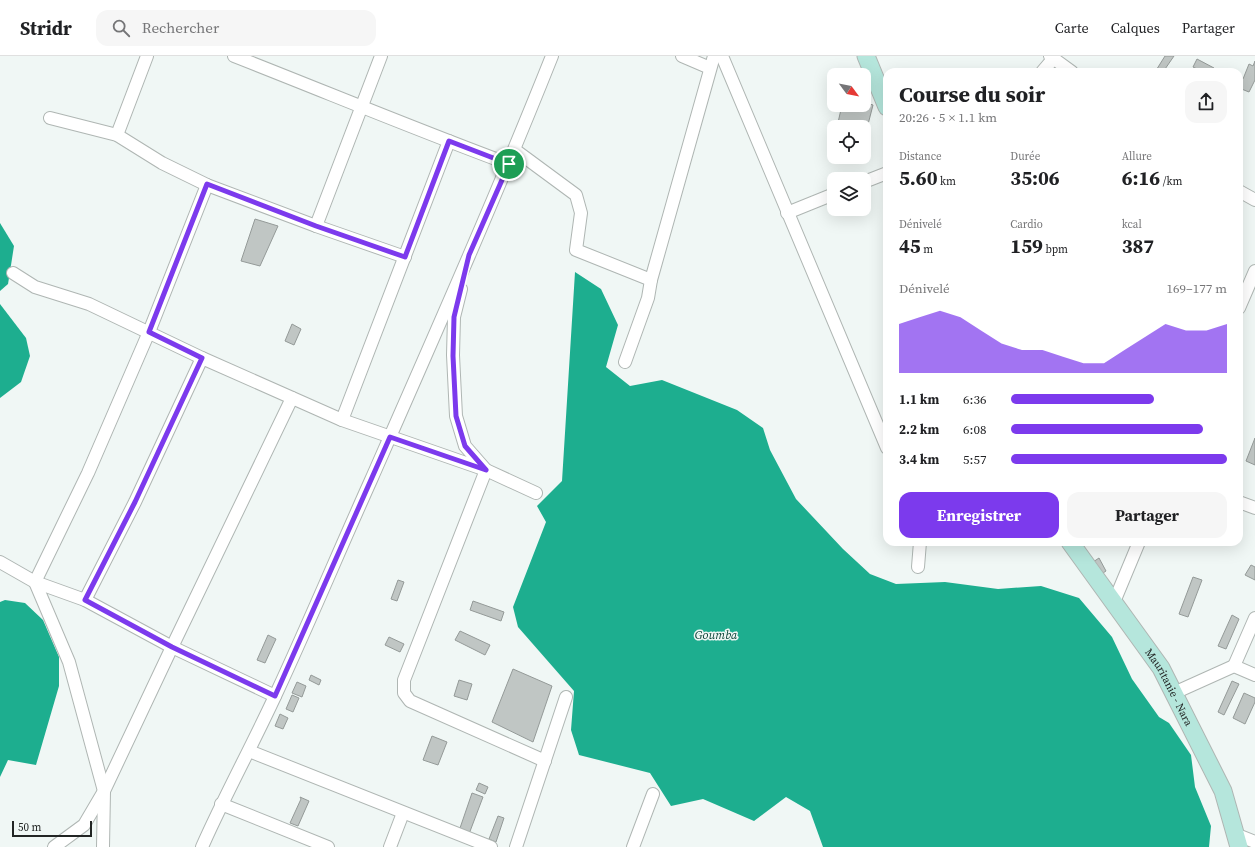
<!DOCTYPE html>
<html lang="fr">
<head>
<meta charset="utf-8">
<style>
	body { margin:0; font-family:"Source Serif 4",serif; background:#f6f6f6; color:#202124; height:100vh; display:flex; flex-direction:column; font-size:15px; white-space:nowrap }
	* { box-sizing:border-box; margin:0 }
	p { font-size:13px; color:#757577 }
	.icon { flex:none; width:22px; height:22px; fill:none; stroke:currentColor; stroke-width:2; stroke-linecap:round; stroke-linejoin:round }
	.map { position:relative; flex:1; overflow:hidden }
	.drawer { position:absolute; left:883px; top:12px; width:360px; height:478px; display:flex; flex-direction:column; background:#fff; border-radius:12px; box-shadow:0 4px 16px #0002 }
	.drawer>* { flex:none }
	.needle { width:26px; rotate:122deg }
	.controls { position:absolute; left:827px; top:12px; display:grid; gap:8px }
	.controls a { display:grid; place-items:center; width:44px; height:44px; border-radius:8px; background:#fff; box-shadow:0 4px 16px #0002; font-size:20px }
	.scale { position:absolute; left:12px; bottom:10px; width:80px; box-sizing:border-box; padding-left:4px; border:2px solid #222524; border-top:0; font-size:11px; line-height:14px; white-space:nowrap; color:#222524; -webkit-text-stroke:3px #f0f7f5; paint-order:stroke }
	.pin { position:absolute; display:grid; place-items:center; width:34px; height:34px; color:#fff; margin:-17px; border:2px solid #fff; border-radius:50%; box-shadow:0 1px 4px #0007 }
	.round { display:grid; place-items:center; flex:none; width:42px; height:42px; border-radius:12px; background:#f6f6f6 }
	.overview { display:flex; align-items:center; justify-content:space-between; height:68px; padding:0 16px }
	h1 { font-size:22px; font-weight:700; line-height:30px }
	.metrics { display:grid; grid-template-columns:repeat(3,1fr); gap:6px; height:68px; padding:4px 16px }
	.metrics div { display:grid; align-content:center }
	.metrics b { font-size:20px; font-weight:700 }
	.metrics small { font-size:11px; font-weight:400 }
	.metrics p { font-size:11px }
	.chart { height:112px; padding:8px 16px }
	.chart p { display:flex; justify-content:space-between }
	.chart svg { width:100%; height:72px; margin-top:4px; fill:#7c3aed; opacity:.7 }
	.action { display:flex; gap:8px; margin-top:auto; padding:8px 16px }
	.action a { flex:1; height:46px; border-radius:12px; background:#7c3aed; color:#fff; font-size:16px; font-weight:700; line-height:46px; text-align:center }
	.action a+a { background:#f6f6f6; color:#202124 }
	ul { padding:0 16px; list-style:none; font-size:13px }
	li { display:grid; grid-template-columns:64px 48px 1fr; align-items:center; height:30px }
	li i { height:10px; border-radius:5px; background:#7c3aed }
	header { display:flex; align-items:center; gap:24px; box-sizing:border-box; height:56px; padding:0 20px; background:#fff; border-bottom:1px solid #e0e0e0 }
	header strong { font-size:19px }
	nav { display:flex; gap:22px; margin-inline-start:auto; font-size:14px }
	.search { width:280px; height:36px; background:#f6f6f6; display:flex; align-items:center; gap:10px; box-sizing:border-box; padding:0 14px; border-radius:12px; color:#757577; font-size:15px }
	.map>svg:first-child { display:block }
</style>
</head>
<body>
<header>
<strong>Stridr</strong>
<div class="search"><svg class="icon" aria-label="search" viewBox="0 0 24 24"><circle cx="10" cy="10" r="6"/><path d="M15 15l6 6"/></svg>Rechercher</div>
<nav><a>Carte</a><a>Calques</a><a>Partager</a></nav>
</header>
<div class="map">
<svg width="1255" height="791" viewBox="0 0 1255 791">
	<rect width="100%" height="100%" fill="#f0f7f5"/>
	<g fill="#1dae8f">
		<polygon points="0,167 14,190 8,228 0,235"/>
		<polygon points="575,216 601,233 618,269 606,311 630,330 662,324 737,354 763,372 770,394 796,443 843,493 870,518 896,528 945,526 998,533 1041,530 1079,542 1112,581 1132,623 1159,661 1169,667 1191,699 1195,731 1211,770 1209,791 823,791 810,755 786,741 754,765 703,743 671,750 650,717 579,699 571,674 574,635 518,571 513,551 546,466 537,450 562,425"/>
		<polygon points="0,248 26,282 30,300 21,326 0,342"/>
		<polygon points="5,544 25,547 43,564 59,601 59,630 36,709 8,704 0,721 0,546"/>
	</g>
	<g fill="#c0c6c4" stroke="#949a98">
		<polygon points="1165,0 1174,0 1163,16 1155,16"/>
		<polygon points="1197,3 1214,12 1212,16 1203,16 1193,11"/>
		<polygon points="1255,5 1255,24 1249,36 1239,32 1239,21 1243,23 1249,8 1253,10"/>
		<polygon points="864,46 873,49 864,84 864,71 837,71 842,49 864,49"/>
		<polygon points="255,163 278,170 260,210 241,205"/>
		<polygon points="292,268 301,273 294,289 285,285"/>
		<polygon points="1255,382 1255,409 1246,405"/>
		<polygon points="1099,502 1106,515 1100,519 1093,506"/>
		<polygon points="1251,509 1255,511 1255,524 1245,519"/>
		<polygon points="1193,521 1202,524 1188,561 1179,558"/>
		<polygon points="398,524 404,526 397,545 391,543"/>
		<polygon points="473,545 504,556 501,565 470,554"/>
		<polygon points="1232,559 1239,563 1226,593 1218,590"/>
		<polygon points="460,575 490,589 485,599 455,584"/>
		<polygon points="268,579 276,583 265,607 257,604"/>
		<polygon points="389,581 404,588 400,596 385,589"/>
		<polygon points="513,613 552,630 533,686 492,666"/>
		<polygon points="311,619 321,624 319,629 309,624"/>
		<polygon points="459,624 472,628 467,644 454,640"/>
		<polygon points="1232,625 1239,628 1224,659 1218,656"/>
		<polygon points="297,626 306,630 302,641 292,637"/>
		<polygon points="1244,637 1255,642 1255,646 1245,668 1233,662"/>
		<polygon points="292,639 299,642 293,656 286,653"/>
		<polygon points="280,658 288,662 283,673 275,670"/>
		<polygon points="432,680 447,686 438,709 423,704"/>
		<polygon points="479,727 488,731 485,738 476,734"/>
		<polygon points="472,737 483,741 469,778 459,775"/>
		<polygon points="300,741 309,745 298,770 290,767 301,743"/>
		<polygon points="498,760 504,762 496,786 489,783"/>
	</g>
	<g fill="none" stroke-linecap="round" stroke-linejoin="round">
		<defs>
			<g id="street">
				<path d="M234 0C326 36 417 74 509 108"/>
				<polyline points="682,0 710,12"/>
				<polyline points="722,0 887,392"/>
				<polyline points="1050,0 1072,16"/>
				<polyline points="1042,16 1053,3"/>
				<polyline points="50,62 117,79 162,107 207,129 316,170 405,201"/>
				<polyline points="117,79 147,0"/>
				<polyline points="515,94 576,139 581,157 576,194 651,224"/>
				<polyline points="864,126 887,117"/>
				<polyline points="1239,135 1255,144"/>
				<polyline points="787,157 834,138"/>
				<polyline points="316,170 381,0"/>
				<polyline points="13,217 35,231 89,248 202,302 342,364 486,414 536,437"/>
				<polyline points="461,233 454,261 453,299 456,360 465,390 486,414 404,624 404,637 410,645 545,705"/>
				<polyline points="1239,252 1255,215"/>
				<polyline points="625,306 648,242 651,224 714,0"/>
				<polyline points="342,364 449,85"/>
				<polyline points="1239,446 1255,452"/>
				<polyline points="0,506 35,526 85,544 172,591 275,640"/>
				<polyline points="918,511 920,486"/>
				<polyline points="85,544 135,446 202,302"/>
				<polyline points="1114,546 1139,486"/>
				<polyline points="1234,610 1255,562"/>
				<polyline points="1174,637 1234,610 1255,619"/>
				<polyline points="249,695 491,791"/>
				<polyline points="221,748 328,791"/>
				<polyline points="1235,778 1255,786"/>
				<polyline points="54,791 84,769 104,735 172,591 292,342"/>
				<polyline points="103,791 104,735 69,606 35,526 88,417 149,276 207,129"/>
				<path d="M202 791C225 739 252 690 276 638 309 567 339 495 371 424 433 283 495 143 552 0"/>
				<polyline points="390,791 403,757"/>
				<polyline points="516,791 566,641"/>
				<polyline points="633,791 653,738"/>
			</g>
			<g id="secondary">
				<polyline points="866,0 887,51"/>
				<path id="s1" d="M1070 486 1161 612 1223 735 1239 791"/>
			</g>
		</defs>
		<use href="#street" stroke="#afb6b3" stroke-width="14"/>
		<use href="#secondary" stroke="#afb6b3" stroke-width="19"/>
		<use href="#street" stroke="#fff" stroke-width="12"/>
		<use href="#secondary" stroke="#b5e6dc" stroke-width="17"/>
	</g>
	<g fill="none" stroke-linecap="round" stroke-linejoin="round">
		<defs>
			<polygon id="route" points="449,85 509,108 469,199 454,261 453,300 456,360 465,390 486,414 390,381 275,640 172,591 85,544 135,446 202,302 149,276 207,128 316,170 405,201"/>
		</defs>
		<use href="#route" stroke="#fff" stroke-width="8"/>
		<use href="#route" stroke="#7c3aed" stroke-width="5"/>
	</g>
	<g text-anchor="middle" dominant-baseline="central" stroke-width="3" stroke-linejoin="round" paint-order="stroke">
		<g font-size="11" fill="#222524" stroke="#f0f7f5">
			<text stroke="none"><textPath href="#s1" startOffset="176">Mauritanie - Nara</textPath></text>
		</g>
		<g font-size="12" font-style="italic" fill="#003d30" stroke="#f0f7f5">
			<text x="716" y="579">Goumba</text>
		</g>
	</g>
</svg>
<div class="controls">
<a><svg class="needle" viewBox="-14 -14 28 28"><path d="M0-13l5 13h-10z" fill="#e53935"/><path d="M0 13l5-13h-10z" fill="#757577"/></svg></a>
<a><svg class="icon" aria-label="locate" viewBox="0 0 24 24"><circle cx="12" cy="12" r="6"/><path d="M12 2v4M12 18v4M2 12h4M18 12h4"/></svg></a>
<a><svg class="icon" aria-label="layers" viewBox="0 0 24 24"><path d="M12 4l9 5-9 5-9-5zM3 14l9 5 9-5"/></svg></a>
</div>
<div class="scale">50 m</div>
<div class="pin" style="left:509px;top:108px;background:#1e9e55"><svg class="icon" aria-label="arrive" viewBox="0 0 24 24"><path d="M6 21V4h12l-3 4 3 4H6"/></svg></div>
<section class="drawer">
<div class="overview"><div><h1>Course du soir</h1><p>20:26 · 5 × 1.1 km</p></div><a class="round"><svg class="icon" aria-label="share" viewBox="0 0 24 24"><path d="M12 15V3M7 8l5-5 5 5M5 13v7h14v-7"/></svg></a></div>
<div class="metrics">
<div><p>Distance</p><b>5.60<small> km</small></b></div>
<div><p>Durée</p><b>35:06</b></div>
<div><p>Allure</p><b>6:16<small> /km</small></b></div>
</div>
<div class="metrics">
<div><p>Dénivelé</p><b>45<small> m</small></b></div>
<div><p>Cardio</p><b>159<small> bpm</small></b></div>
<div><p>kcal</p><b>387</b></div>
</div>
<div class="chart"><p><span>Dénivelé</span>169–177 m</p>
<svg viewBox="0 0 160 44" preserveAspectRatio="none"><path d="M0 44V14L10 10L20 6L30 10L40 18L50 26L60 30L70 30L80 34L90 38L100 38L110 30L120 22L130 14L140 18L150 18L160 14V44z"/></svg>
</div>
<ul>
<li><b>1.1 km</b>6:36<i style="width:66%"></i></li>
<li><b>2.2 km</b>6:08<i style="width:89%"></i></li>
<li><b>3.4 km</b>5:57<i style="width:100%"></i></li>
</ul>
<div class="action"><a>Enregistrer</a><a>Partager</a></div>
</section>
</div>
</body>
</html>
